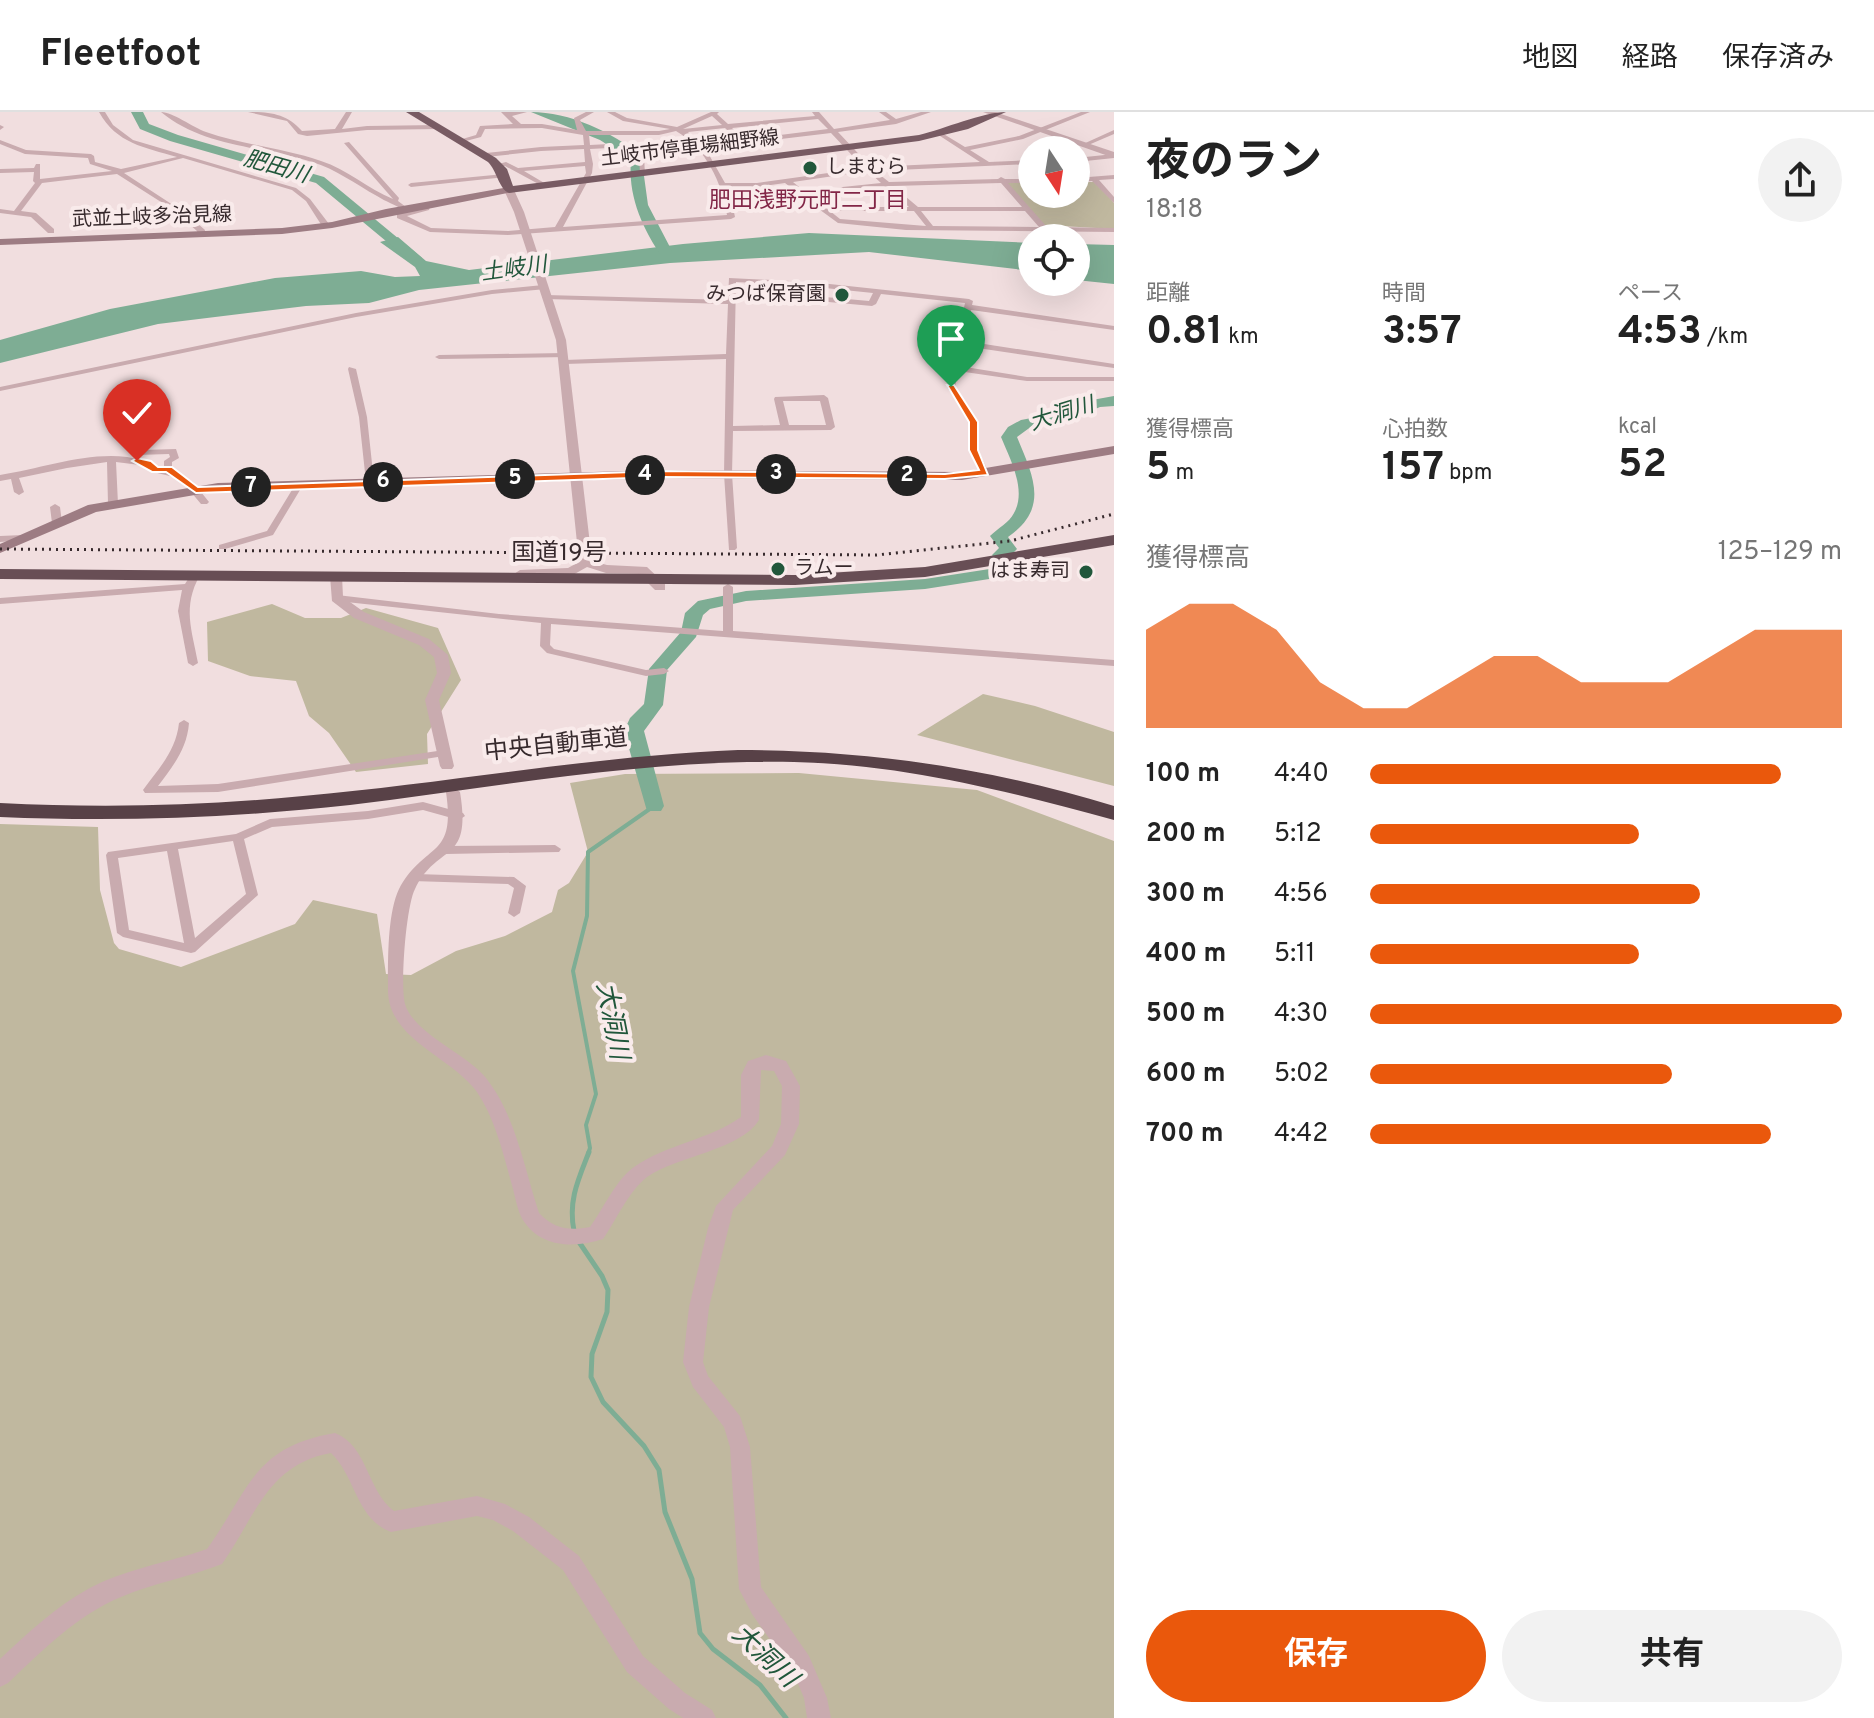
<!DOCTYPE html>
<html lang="ja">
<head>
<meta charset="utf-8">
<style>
	body { margin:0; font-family:Overpass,"Noto Sans JP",sans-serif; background:#f2f2f2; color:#222; height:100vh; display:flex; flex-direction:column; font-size:30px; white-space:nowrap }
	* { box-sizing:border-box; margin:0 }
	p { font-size:26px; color:#767676 }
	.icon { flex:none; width:44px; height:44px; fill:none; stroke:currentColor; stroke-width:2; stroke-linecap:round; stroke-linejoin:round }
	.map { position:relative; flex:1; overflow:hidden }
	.details { display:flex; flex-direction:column; background:#fff; width:760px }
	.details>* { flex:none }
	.needle { width:52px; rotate:168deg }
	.tools { position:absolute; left:1018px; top:24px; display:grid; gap:16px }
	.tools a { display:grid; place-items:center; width:72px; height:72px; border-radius:50%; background:#fff; box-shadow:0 8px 32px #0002; font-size:40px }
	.pin { position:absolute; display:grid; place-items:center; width:68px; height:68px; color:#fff; margin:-82px -34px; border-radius:50% 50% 50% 0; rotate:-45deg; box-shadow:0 0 8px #0007 }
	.pin .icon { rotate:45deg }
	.km { position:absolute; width:40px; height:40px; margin:-20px; border-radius:50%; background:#222; color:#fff; font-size:22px; line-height:40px; text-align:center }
	.round { display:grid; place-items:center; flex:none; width:84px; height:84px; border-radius:42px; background:#f2f2f2 }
	.overview { display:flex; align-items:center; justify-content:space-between; height:136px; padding:0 32px }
	h1 { font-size:44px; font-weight:700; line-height:60px }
	.metrics { display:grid; grid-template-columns:repeat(3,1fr); gap:12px; height:136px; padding:8px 32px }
	.metrics div { display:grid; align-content:center }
	.metrics b { font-size:40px; font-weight:700 }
	.metrics small { font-size:22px; font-weight:400 }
	.metrics p { font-size:22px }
	.chart { height:224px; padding:16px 32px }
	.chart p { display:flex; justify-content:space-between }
	.chart svg { width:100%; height:144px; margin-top:8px; fill:#ea580c; opacity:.7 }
	.button { display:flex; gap:16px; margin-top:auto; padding:16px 32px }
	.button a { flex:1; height:92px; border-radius:48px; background:#ea580c; color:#fff; font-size:32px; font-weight:700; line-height:92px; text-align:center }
	.button a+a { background:#f2f2f2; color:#222 }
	ul { padding:0 32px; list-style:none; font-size:26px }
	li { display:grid; grid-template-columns:128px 96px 1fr; align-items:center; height:60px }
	li i { height:20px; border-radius:10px; background:#ea580c }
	header { display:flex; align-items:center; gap:48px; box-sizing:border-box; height:112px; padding:0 40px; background:#fff; border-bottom:2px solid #e0e0e0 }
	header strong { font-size:38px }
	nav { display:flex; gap:44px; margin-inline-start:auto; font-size:28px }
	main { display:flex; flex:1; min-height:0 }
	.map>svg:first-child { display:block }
</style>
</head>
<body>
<header>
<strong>Fleetfoot</strong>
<nav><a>地図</a><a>経路</a><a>保存済み</a></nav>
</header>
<main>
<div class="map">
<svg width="1114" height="1606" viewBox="0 0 1114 1606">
	<rect width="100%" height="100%" fill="#f1dedf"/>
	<g fill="#c0b89f">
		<polygon points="1032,70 1032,82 1076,82 1076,70 1097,70 1114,91 1114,117 1044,113 1007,71"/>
		<polygon points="272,492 305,506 341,506 366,496 438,516 461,568 427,622 428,652 356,660 329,621 309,604 296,569 250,564 208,549 207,510"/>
		<polygon points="983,582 1035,594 1114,620 1114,674 917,623"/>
		<polygon points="799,661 977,678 1114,729 1114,1606 0,1606 0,712 98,715 100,778 114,831 119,837 181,855 295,812 313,788 377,802 386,862 411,863 456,839 505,824 552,800 558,778 569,771 588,740 570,671 625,662"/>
	</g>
	<g fill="#7ead94">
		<polygon points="809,121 1032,131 1032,159 869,140 670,151 419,178 369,191 306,194 158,212 0,251 0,228 110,197 275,166 361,159 395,165 420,164 415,155 380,130 398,125 426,149 469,158 683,132"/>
		<polygon points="1076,132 1114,133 1114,172 1076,168"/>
	</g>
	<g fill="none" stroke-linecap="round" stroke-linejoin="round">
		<polyline stroke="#7ead94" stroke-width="2" points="137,0 141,0"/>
		<polyline stroke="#7ead94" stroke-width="4" points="588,1042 590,1036 586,1013 596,982 573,859 587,804 588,740 654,694"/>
		<g stroke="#7ead94" stroke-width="5">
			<path d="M574 1119C568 1089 578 1068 589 1040"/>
			<polyline points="577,1127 602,1164 608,1178 607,1200 592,1242 591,1265 603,1290 644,1334 659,1358 665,1400 692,1467 700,1521 713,1537 760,1573 786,1606"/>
		</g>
		<g fill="#7ead94" fill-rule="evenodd">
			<polygon points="131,0 143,0 149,12 178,23 324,65 422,146 410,149 316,71 170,29 140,17"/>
			<path d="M531 0C569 0 613 20 641 44V61L644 64 648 93 672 139 670 142H660C640 112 628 81 631 48L600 28Z"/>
			<path d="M1114 284V294L1100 295 1072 307 1032 314 1017 325C1033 364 1050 396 1008 425L1017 437 1007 447H995L992 443 999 436 990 424C998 416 1009 411 1014 401 1027 378 1010 347 1001 325L1008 315 1021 308 1063 300 1092 288Z"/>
			<polygon points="996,456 1002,457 1005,461 1002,465 925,477 746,489 710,497 703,503 696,525 667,558 663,593 644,619 664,694 661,699 647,699 624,619 630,606 644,592 649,557 681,520 685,501 698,489 746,479 925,467"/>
		</g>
		<g fill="#c9abaf" fill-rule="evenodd">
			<path d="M99 0H105L113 13 133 28 296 76 310 87 329 112 322 114 306 89 292 78 183 46 124 61 176 95 193 108 213 104V108L197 111 205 118 204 124H198L197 119 172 97 117 62 42 71 21 99 36 101 54 117V121H48L31 105 0 101V97L14 99 35 71 33 69 34 60 0 61V57L34 56 36 52H40V67L112 59 90 52 88 46 25 42 0 32V28L26 38 91 42 94 44 95 50 121 57 177 45C144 35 117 32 99 0Z"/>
			<path d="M161 0C173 0 192 15 206 20 243 33 283 36 321 49 347 57 368 77 393 87L344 31 349 30 399 86 398 89 410 98 404 99C395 92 386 90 377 84 355 72 336 57 312 50 261 34 203 35 161 0Z"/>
			<path d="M248 0C271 0 287 2 302 19L335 17 346 0H352L342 17 367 14 438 13 441 15 438 17 367 18 307 24 298 22 287 9Z"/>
			<path d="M501 0H527L512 4 521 12H542L577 18 574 6 586 0H594L580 8 586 19H659L670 17 623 9 607 0H615L627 6 677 15 711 0H719L717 2 728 12 815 4 812 0H819L834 17 890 8 879 0H886L896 7 921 0H931L896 12 838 20 871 55 980 50 937 22 942 21 965 35 1019 24 1081 0H1090L1023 27 970 38 989 50 1032 48V52L875 59 889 70 998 67 1001 65 1005 67H1032V71H1008L1047 115 1114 116V120L906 118 838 111 801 84 732 91 735 105 731 107 508 123 430 120 397 106V102L423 96 426 93 430 95 429 98 407 104 431 116 508 119 555 115 586 61 585 54 524 59 546 72 547 73 544 75 505 54 498 55 495 53 506 50 518 56 585 50 584 37 541 39 486 45 483 43 486 41 541 35 584 33 583 23 542 16 485 17 481 25 462 30 459 28 476 23 480 14 513 12ZM712 4 722 13 683 17ZM818 7 828 17 747 27 743 26 732 16ZM725 16 739 29 747 31 831 21 864 56 757 71H725L708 41 688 20ZM676 19C706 36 722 71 727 103L563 115 592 61 593 52 590 37 609 36 612 34 609 32 590 33 589 23H659ZM868 59 881 71 804 79 793 70ZM785 71 797 80 731 87 727 75H757ZM1001 71 1022 95H918L893 74ZM880 75H885L909 95H824L809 83ZM830 99H914L926 114 840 107ZM921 99H1025L1039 115 933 114Z"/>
			<polygon points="0,13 4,15 0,18"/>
			<polygon points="1114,18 1114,22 1086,34 1081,33"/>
			<polygon points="1114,42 1114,46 1076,50 1076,46"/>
			<polygon points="639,44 644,45 645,62 640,61"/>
			<polygon points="504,62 507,64 506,65 411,75 408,73 411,71"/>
			<polygon points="1114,63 1114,67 1099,68 1114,85 1114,91 1092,69 1076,70 1076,66"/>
			<path d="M729 166 811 170 969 187 973 189 972 193 1114 214V218L971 198 965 229 1114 252V256L964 234 959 254 1027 265H1114V269H1027L958 259 955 275 978 310V338L989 361 985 364 982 363 970 338V310L947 275 965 191 881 182 876 192 872 194 807 188V174L736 170 733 314 780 313 774 287 775 285 824 283 828 286 835 315 831 318 733 319 732 362 737 436 735 438H729L724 362 726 247 565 252 561 250 565 248 726 242 728 192 546 187 542 185 546 183 728 188ZM815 175 873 181 869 189 814 184ZM783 289H820L826 313H789Z"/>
			<polygon points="543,173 546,173 546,177 492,182 356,205 0,279 0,275 356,201 492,178"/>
			<polygon points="564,241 567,241 567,245 439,247 435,245 439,243"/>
			<polygon points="349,255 356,257 367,305 374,370 370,373 366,370 359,305 348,257"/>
			<path d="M115 293H121L126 297 143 338 176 337 179 346 172 350V358L193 370 209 390 207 392H201L186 374 174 365 153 360 140 353 116 350 118 392 113 395 108 392 107 350 67 356 19 366 24 380 19 383 14 380 11 367 0 369V363C41 357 85 340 127 345 141 347 151 354 164 356V349L170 345 169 342 137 343 118 298 114 295Z"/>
			<polygon points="299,370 303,373 273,423 225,437 219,437 219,433 267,419 295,373"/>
			<polygon points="55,392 60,395 62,411 57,414 52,411 50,395"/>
			<polygon points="23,423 28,426 26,428 0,430 0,424"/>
			<path d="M195 460 200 463C182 495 192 518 198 551L193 554 188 551 178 499 182 478 0 492V486L185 472 192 461Z"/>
			<polygon points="728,472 733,475 733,519 1114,548 1114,554 551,512 550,533 554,537 646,558 664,556 669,559 664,562 646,564 547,541 540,534 541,511 337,489 332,486 337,483 499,502 723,519 723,475"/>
			<path d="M184 608 189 611C187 637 173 654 158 674L218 672 444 638 449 641 444 644 218 680 145 681 143 678C159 656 176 639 179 611Z"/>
			<path d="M423 690 463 701 465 704 459 708 423 698 368 707 272 715 244 727 258 783 195 840 191 841 123 825 117 821 106 743 108 740 236 722 270 707 368 699ZM233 729 246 782 195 826 178 737ZM167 739 184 831 129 818 118 746Z"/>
			<polygon points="555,733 561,737 559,740 446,742 440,738 446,734"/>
			<polygon points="416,762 514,765 526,774 520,801 514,805 508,801 514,776 508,772 412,769 410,766"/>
		</g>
		<g fill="#c9abaf" fill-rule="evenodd">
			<polygon points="983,0 995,0 1114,40 1114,46"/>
			<polygon points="509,75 514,78 524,100 566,228 592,449 607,453 647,455 665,472 665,478 655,478 639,462 606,461 587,455 571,464 520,466 514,462 520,458 568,456 579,450 556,228 514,100 504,78"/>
			<polygon points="336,460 342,464 343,485 364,500 429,527 448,543 451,561 439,588 454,654 452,657 442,657 440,654 425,588 437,561 434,545 419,533 354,506 332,489 330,464"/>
			<path d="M453 675 460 680C472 753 438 730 415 777 406 794 400 874 405 892 414 922 466 941 486 966 516 1004 524 1056 539 1101 554 1117 569 1119 590 1115 604 1096 615 1069 634 1055 667 1032 709 1028 741 1005V963L748 949 766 943 786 949 800 974 799 1012 785 1043 733 1098 709 1195 703 1250 708 1264 740 1304 750 1335 761 1475 809 1544 827 1586 831 1606H807L804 1586 793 1560 752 1502 739 1477 730 1335 724 1315 693 1275 683 1250 689 1195 708 1116 716 1094 772 1034 781 1012 782 974 774 959 761 958 759 1008C741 1038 677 1044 647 1065 628 1080 617 1107 603 1127 576 1136 543 1136 525 1111 518 1102 516 1088 513 1077 504 1045 496 1008 477 980 452 945 389 928 388 879 388 851 387 802 399 777 425 729 456 748 446 680Z"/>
			<path d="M335 1321C368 1334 367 1379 394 1399L477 1384 505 1392 529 1405 579 1444 643 1544 685 1581 712 1598 716 1606H683L669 1597 627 1560 563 1458 513 1419 493 1408 477 1404 391 1420C356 1407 356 1365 331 1341 268 1352 255 1405 222 1452 189 1465 154 1471 121 1485 77 1503 42 1539 8 1571L0 1575V1547C27 1522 55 1495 88 1477 125 1457 167 1451 207 1437 250 1377 253 1335 335 1321Z"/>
		</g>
		<g fill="#9d7c83" fill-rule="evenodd">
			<polygon points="509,75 514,78 513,80 332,116 282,122 0,133 0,127 282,116 332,110 386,97"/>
			<polygon points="1114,334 1114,342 962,368 662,366 218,379 96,400 0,441 0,432 88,393 218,371 662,358 962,360"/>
		</g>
		<path fill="#785b63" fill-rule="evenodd" d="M406 0H419L496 46 507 57 513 74 919 23C944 17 983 0 1006 0L968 17 919 29 509 81C499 77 497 59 488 50Z"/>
		<polygon fill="#684e55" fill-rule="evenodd" points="1114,423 1114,433 925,465 795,473 0,467 0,457 795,463 925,455"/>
		<path fill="#584147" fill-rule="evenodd" d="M738 638C867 638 990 656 1114 694V708C1006 679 907 653 794 650 645 647 497 675 350 693 233 706 117 710 0 705V691C101 696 202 694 303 684 449 671 592 644 738 638Z"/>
		<polyline stroke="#372a2d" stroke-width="3" stroke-dasharray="2 5" stroke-linecap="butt" points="0,437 876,443 1010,429 1114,402"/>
	</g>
	<polygon fill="#ea580c" stroke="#fff" stroke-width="2" points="947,273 954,273 978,310 978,338 988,363 945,367 662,365 196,381 166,360 152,360 132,349 137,346 151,349 158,355 172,355 198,375 662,359 945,362 979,358 969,338 969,310"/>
	<g fill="#21573b" stroke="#f9ebeb" stroke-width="3">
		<circle cx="810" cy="56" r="8"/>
		<circle cx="842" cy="183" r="8"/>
		<circle cx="778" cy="457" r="8"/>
		<circle cx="1086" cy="460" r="8"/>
	</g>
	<g text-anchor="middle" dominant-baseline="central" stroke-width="8" stroke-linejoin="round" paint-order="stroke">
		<g font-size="20" fill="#372a2d" stroke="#f9ebeb">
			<text transform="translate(690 37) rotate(-7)">土岐市停車場細野線</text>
			<text transform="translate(152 106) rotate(-2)">武並土岐多治見線</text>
		</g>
		<g font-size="20" fill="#372a2d" stroke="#f9ebeb" text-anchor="start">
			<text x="826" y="56">しまむら</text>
			<text x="826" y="183" text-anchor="end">みつば保育園</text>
			<text x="794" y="457">ラムー</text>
			<text x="1070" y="460" text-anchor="end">はま寿司</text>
		</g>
		<g font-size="22" font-style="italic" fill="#21573b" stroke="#f9ebeb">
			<text transform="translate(276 56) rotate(16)">肥田川</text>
			<text transform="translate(514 158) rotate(-8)">土岐川</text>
			<text transform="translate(1062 303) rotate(-17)">大洞川</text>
		</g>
		<g font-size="22" fill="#822647" stroke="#f9ebeb">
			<text x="808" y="89">肥田浅野元町二丁目</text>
		</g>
		<g font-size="24" fill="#372a2d" stroke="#f9ebeb">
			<text x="559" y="442">国道19号</text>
			<text transform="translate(556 634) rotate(-6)">中央自動車道</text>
		</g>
		<g font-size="26" font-style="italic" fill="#21573b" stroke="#f9ebeb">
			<text transform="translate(611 909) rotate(79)">大洞川</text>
			<text transform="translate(764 1545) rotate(43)">大洞川</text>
		</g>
	</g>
</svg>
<div class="tools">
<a><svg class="needle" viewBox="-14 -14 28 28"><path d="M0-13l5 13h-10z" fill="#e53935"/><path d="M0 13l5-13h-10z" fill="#767676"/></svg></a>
<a><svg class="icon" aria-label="locate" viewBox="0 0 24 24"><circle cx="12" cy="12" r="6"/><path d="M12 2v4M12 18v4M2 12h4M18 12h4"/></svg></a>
</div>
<div class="pin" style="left:951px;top:275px;background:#1e9e55"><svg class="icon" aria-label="arrive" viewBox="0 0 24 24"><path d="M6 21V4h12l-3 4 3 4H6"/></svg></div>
<div class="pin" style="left:137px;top:349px;background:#d93025"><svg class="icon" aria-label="check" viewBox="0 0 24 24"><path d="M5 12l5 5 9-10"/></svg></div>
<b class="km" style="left:907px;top:364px">2</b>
<b class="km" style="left:776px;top:362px">3</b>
<b class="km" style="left:645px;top:363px">4</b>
<b class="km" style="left:515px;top:367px">5</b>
<b class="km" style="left:383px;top:370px">6</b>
<b class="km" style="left:251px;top:375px">7</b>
</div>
<section class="details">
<div class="overview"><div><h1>夜のラン</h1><p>18:18</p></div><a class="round"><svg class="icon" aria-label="share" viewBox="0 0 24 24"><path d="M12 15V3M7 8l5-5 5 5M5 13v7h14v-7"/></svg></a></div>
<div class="metrics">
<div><p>距離</p><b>0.81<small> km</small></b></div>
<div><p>時間</p><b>3:57</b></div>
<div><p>ペース</p><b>4:53<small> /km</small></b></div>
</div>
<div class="metrics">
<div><p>獲得標高</p><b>5<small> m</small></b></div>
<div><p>心拍数</p><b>157<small> bpm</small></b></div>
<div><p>kcal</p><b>52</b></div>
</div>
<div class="chart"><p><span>獲得標高</span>125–129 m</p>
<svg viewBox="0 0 160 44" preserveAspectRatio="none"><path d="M0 44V14L10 6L20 6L30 14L40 30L50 38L60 38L70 30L80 22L90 22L100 30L110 30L120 30L130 22L140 14L150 14L160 14V44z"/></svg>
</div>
<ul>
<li><b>100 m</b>4:40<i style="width:87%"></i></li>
<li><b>200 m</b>5:12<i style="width:57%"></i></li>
<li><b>300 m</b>4:56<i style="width:70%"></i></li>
<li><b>400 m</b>5:11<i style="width:57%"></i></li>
<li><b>500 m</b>4:30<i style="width:100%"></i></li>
<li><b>600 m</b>5:02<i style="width:64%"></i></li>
<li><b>700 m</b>4:42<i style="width:85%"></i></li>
</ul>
<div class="button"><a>保存</a><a>共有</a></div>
</section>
</main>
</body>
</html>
